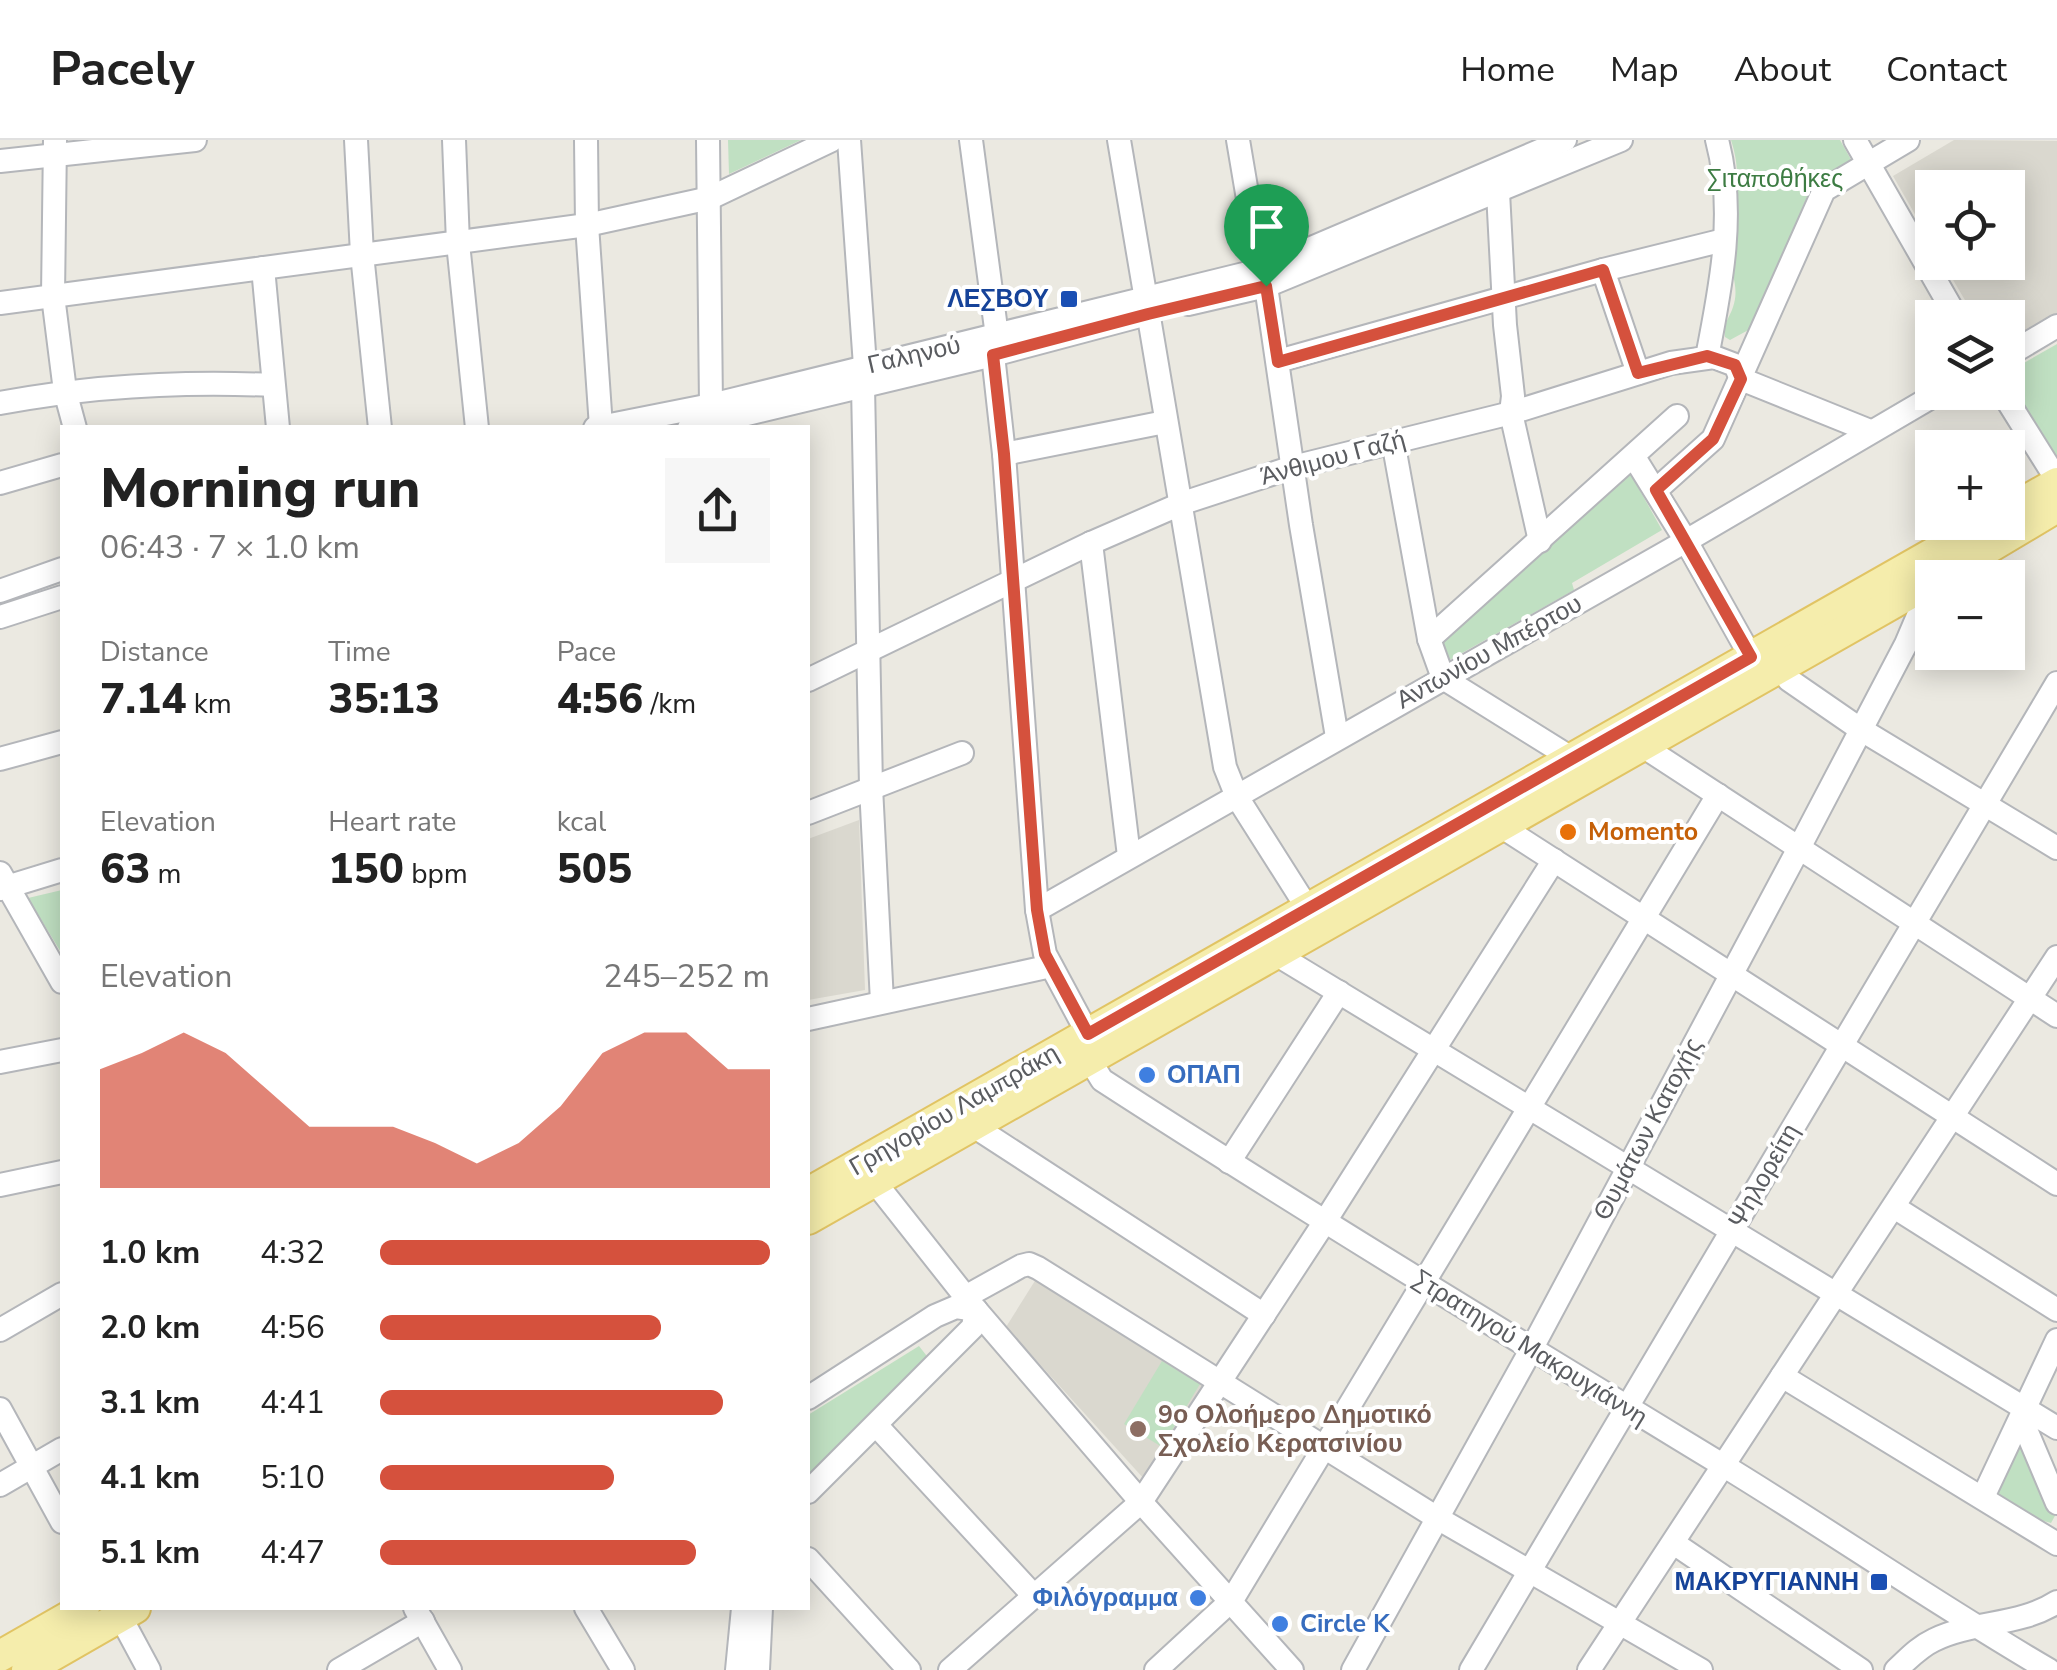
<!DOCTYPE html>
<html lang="en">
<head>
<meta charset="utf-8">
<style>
	body { margin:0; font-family:"Nunito Sans",sans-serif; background:#f6f6f6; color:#222; height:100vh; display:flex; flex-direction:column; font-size:38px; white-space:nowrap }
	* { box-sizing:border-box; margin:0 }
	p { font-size:32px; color:#767676 }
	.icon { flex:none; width:55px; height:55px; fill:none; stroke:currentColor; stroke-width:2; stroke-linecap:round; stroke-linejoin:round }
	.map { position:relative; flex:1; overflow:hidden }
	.panel { position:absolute; left:60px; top:285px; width:750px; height:1185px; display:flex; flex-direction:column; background:#fff; border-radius:0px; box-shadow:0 5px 25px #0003 }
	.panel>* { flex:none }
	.fabs { position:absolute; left:1915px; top:30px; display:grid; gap:20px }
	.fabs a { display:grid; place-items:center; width:110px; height:110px; border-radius:0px; background:#fff; box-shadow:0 5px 25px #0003; font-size:50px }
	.pin { position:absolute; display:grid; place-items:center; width:85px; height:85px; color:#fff; margin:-102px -42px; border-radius:50% 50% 50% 0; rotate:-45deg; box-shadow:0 0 10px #0007 }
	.pin .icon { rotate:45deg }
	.round { display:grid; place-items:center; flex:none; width:105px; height:105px; border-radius:0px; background:#f6f6f6 }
	.head { display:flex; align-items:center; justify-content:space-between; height:170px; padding:0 40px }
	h1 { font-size:55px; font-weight:800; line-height:75px }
	.stats { display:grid; grid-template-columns:repeat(3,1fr); gap:15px; height:170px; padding:10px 40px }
	.stats div { display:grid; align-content:center }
	.stats b { font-size:42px; font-weight:800 }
	.stats small { font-size:28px; font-weight:400 }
	.stats p { font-size:28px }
	.chart { height:280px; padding:20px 40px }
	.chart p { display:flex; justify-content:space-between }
	.chart svg { width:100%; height:180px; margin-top:10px; fill:#d5513d; opacity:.7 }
	ul { padding:0 40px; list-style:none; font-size:32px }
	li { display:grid; grid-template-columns:160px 120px 1fr; align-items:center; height:75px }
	li i { height:25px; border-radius:12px; background:#d5513d }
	header { display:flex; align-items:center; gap:60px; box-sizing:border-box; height:140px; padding:0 50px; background:#fff; border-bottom:2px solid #e0e0e0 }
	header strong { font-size:48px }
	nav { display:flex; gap:55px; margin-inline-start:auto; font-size:35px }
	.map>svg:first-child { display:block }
</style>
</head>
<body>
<header>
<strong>Pacely</strong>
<nav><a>Home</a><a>Map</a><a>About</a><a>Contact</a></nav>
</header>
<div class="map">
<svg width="2057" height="1530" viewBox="0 0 2057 1530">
	<rect width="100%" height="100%" fill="#ebe9e1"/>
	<g fill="#dad8cf">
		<polygon points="1954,0 2057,1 2057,173 2008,201 2008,178 1975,177 1943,123 2008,122 2008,48 1932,48 1932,104 1893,36"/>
		<polygon points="859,680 865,850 808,860 808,699"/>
		<polygon points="1038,1136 1209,1237 1145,1340 1006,1187"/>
	</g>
	<g fill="#c0e0c2">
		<polygon points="728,0 801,0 729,34"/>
		<path d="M1731 0H1840L1854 25 1832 36 1823 32 1809 52 1752 188 1730 200 1725 197C1723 183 1729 179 1733 167 1739 150 1733 135 1728 118 1737 106 1739 98 1731 85 1737 54 1741 30 1731 0Z"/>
		<polygon points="2057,204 2057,330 2008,241 2008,232"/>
		<polygon points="1629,331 1662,390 1572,443 1574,450 1446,522 1436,499"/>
		<polygon points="62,750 62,814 28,758"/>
		<polygon points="919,1206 926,1215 926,1222 808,1336 808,1275"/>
		<polygon points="1162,1221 1200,1244 1162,1307 1124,1284"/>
		<polygon points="2021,1307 2027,1310 2056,1374 2051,1383 2019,1374 1991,1355 2013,1310"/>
	</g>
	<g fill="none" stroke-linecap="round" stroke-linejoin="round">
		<defs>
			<g id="minor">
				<polyline points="55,0 53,156 65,251 75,288"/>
				<polyline points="356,0 362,114 380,288"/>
				<polyline points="454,0 458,103 477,288"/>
				<polyline points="586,0 587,85 601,287"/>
				<polyline points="708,0 711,265"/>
				<polyline points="849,0 865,226"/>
				<polyline points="971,0 997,196"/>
				<polyline points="1119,0 1225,627 1237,657 1308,769"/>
				<polyline points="1238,0 1260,130"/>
				<polyline points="1855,0 1957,178"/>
				<polyline points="0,21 195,0"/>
				<polyline points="1498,52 1505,185 1513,256 1511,273 1540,401"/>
				<polyline points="263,128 278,288"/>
				<polyline points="1603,130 1638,233"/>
				<polyline points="1266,146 1301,385 1337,597"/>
				<polyline points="0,163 587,85 710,58 832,0"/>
				<polyline points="1188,164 1266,146 1621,0"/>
				<polyline points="993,215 1004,314 1037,770 1045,814 1088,894"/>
				<polyline points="2008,215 2057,186"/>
				<path d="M1707 217C1721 146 1736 71 1717 0"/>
				<polyline points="1278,221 1603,130 1724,100"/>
				<polyline points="863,246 871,647 882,862"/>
				<polyline points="2002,252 2057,340"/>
				<path d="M0 263C90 246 180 241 272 245"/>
				<polyline points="595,288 711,265 1260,130 1565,0"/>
				<polyline points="689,288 993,215 1147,174"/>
				<polyline points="1393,301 1429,499 1443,538 1573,619"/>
				<polyline points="1004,314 1165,282"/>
				<polyline points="1634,317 1686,401 1751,517"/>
				<polyline points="0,343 62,325"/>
				<polyline points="1656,350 1713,299 1824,50 1908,0"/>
				<polyline points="1091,403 1129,716"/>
				<polyline points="0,451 62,429"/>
				<polyline points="0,477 62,457"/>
				<polyline points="1429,499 1677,276"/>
				<polyline points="1780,525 1789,540 1860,589 2057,708"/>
				<polyline points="808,540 1091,403 1183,363 1293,327 1511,273 1671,223 1714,217 1735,225 1741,239 1870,291"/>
				<polyline points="1641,605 2057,876"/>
				<polyline points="0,619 62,602"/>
				<polyline points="808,673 962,613"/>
				<polyline points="1499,685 2057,1044"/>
				<polyline points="0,733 62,842"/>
				<polyline points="0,749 62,730"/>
				<polyline points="1037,770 1686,401 1940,252"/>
				<polyline points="1274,813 2057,1288"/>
				<polyline points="808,879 1051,826"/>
				<path d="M1089 919 1102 940C1306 1072 1514 1198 1721 1324 1831 1391 1937 1465 2049 1530"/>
				<polyline points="0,922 62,910"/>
				<polyline points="972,985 1264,1175"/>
				<polyline points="1229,1022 1339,852"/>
				<polyline points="874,1041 976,1170 1141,1362 1292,1530"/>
				<polyline points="0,1045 62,1032"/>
				<polyline points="1894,1067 2057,1170"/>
				<polyline points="965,1157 1021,1126 1029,1124 1038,1128 1439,1379 1701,1530"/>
				<polyline points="0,1190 62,1154"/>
				<polyline points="1782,1236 2057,1404"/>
				<polyline points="808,1258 935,1176 956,1167 976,1170"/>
				<polyline points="2025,1267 2027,1292 2057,1363"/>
				<polyline points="0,1269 62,1382"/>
				<polyline points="876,1285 1034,1456"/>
				<polyline points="0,1345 62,1309"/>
				<polyline points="808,1352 973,1187 976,1170"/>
				<polyline points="1983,1357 2057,1200"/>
				<polyline points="1675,1404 1861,1530"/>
				<polyline points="808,1419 909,1530"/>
				<polyline points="415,1468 450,1530"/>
				<polyline points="586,1468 623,1530"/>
				<polyline points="120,1476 149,1530"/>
				<polyline points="339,1530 423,1481"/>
				<polyline points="737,1530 743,1468"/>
				<polyline points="758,1530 761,1468"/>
				<polyline points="950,1530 1141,1362 1324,1083 1554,720"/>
				<polyline points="1156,1530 1232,1460 1718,655"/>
				<polyline points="1353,1530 1532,1208 1799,708 1906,504 1932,443"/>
				<polyline points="1471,1530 2057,543"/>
				<polyline points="1589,1530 2057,817"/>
				<path d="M1896 1530C1908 1519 1919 1507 1934 1500 1973 1481 2020 1486 2057 1462"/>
			</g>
			<g id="major">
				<polyline points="2008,371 2057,343"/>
				<polyline points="1938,438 2057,367"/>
				<polyline points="808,1053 1988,382"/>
				<polyline points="808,1079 1932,441"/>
				<polyline points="0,1516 84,1468"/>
				<polyline points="27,1530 135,1468"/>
			</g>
		</defs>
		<use href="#minor" stroke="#b4b6ba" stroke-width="26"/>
		<use href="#major" stroke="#e1c464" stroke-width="34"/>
		<use href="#minor" stroke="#fff" stroke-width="22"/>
		<use href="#major" stroke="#f5edac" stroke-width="30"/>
	</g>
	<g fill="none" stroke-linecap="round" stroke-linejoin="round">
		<defs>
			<polygon id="route" points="1603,130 1638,233 1707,216 1735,225 1741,239 1713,299 1656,350 1751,517 1088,894 1045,814 1037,770 1004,314 993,215 1148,174 1266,146 1278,222"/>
		</defs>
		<use href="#route" stroke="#fff" stroke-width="20"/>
		<use href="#route" stroke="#d5513d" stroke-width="12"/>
	</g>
	<g fill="#1a4fb4" stroke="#fff" stroke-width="4">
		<rect x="1059" y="149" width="20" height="20" rx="5"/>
		<rect x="1869" y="1432" width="20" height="20" rx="5"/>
	</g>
	<circle fill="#e8710a" stroke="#fff" stroke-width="4" cx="1568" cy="692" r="10"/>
	<g fill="#3f7fe0" stroke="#fff" stroke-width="4">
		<circle cx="1147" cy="935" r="10"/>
		<circle cx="1198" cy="1458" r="10"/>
		<circle cx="1280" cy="1484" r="10"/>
	</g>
	<circle fill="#8d6e63" stroke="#fff" stroke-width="4" cx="1138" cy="1289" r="10"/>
	<g text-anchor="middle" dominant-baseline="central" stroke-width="8" stroke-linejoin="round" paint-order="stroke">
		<g font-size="25" fill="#3d7c43" stroke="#fff">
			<text x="1775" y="39">Σιταποθήκες</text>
		</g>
		<g font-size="25" font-weight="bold" fill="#164399" stroke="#fff" text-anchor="end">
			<text x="1049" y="159">ΛΕΣΒΟΥ</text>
			<text x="1859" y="1442">ΜΑΚΡΥΓΙΑΝΝΗ</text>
		</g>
		<g font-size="25" fill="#5a5c60" stroke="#fff">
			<text transform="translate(914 215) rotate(-13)">Γαληνού</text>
			<text transform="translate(1333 318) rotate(-15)">Άνθιμου Γαζή</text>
			<text transform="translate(1489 512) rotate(-29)">Αντωνίου Μπέρτου</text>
			<text transform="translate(954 970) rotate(-30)">Γρηγορίου Λαμπράκη</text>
			<text transform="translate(1648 989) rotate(-62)">Θυμάτων Κατοχής</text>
			<text transform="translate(1764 1036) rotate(-60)">Ψηλορείτη</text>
			<text transform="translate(1530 1208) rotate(32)">Στρατηγού Μακρυγιάννη</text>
		</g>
		<g font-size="25" font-weight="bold" fill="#c56008" stroke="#fff" text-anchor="start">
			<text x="1588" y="692">Momento</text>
		</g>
		<g font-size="25" font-weight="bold" fill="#366cbe" stroke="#fff" text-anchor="start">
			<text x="1167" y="935">ΟΠΑΠ</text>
			<text x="1178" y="1458" text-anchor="end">Φιλόγραμμα</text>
			<text x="1300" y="1484">Circle K</text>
		</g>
		<g font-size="25" font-weight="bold" fill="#785e54" stroke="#fff" text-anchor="start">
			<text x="1158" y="1275">9ο Ολοήμερο Δημοτικό<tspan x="1158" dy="29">Σχολείο Κερατσινίου</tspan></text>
		</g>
	</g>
</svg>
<div class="fabs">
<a><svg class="icon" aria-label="locate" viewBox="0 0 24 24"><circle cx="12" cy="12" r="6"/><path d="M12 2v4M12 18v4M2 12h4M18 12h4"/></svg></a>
<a><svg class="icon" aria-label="layers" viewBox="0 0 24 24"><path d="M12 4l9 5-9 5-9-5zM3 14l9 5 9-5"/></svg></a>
<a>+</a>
<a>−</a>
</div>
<div class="pin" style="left:1266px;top:146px;background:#1e9e55"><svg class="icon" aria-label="arrive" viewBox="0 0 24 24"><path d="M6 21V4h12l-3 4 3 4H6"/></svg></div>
<section class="panel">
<div class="head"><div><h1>Morning run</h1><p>06:43 · 7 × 1.0 km</p></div><a class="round"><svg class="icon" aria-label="share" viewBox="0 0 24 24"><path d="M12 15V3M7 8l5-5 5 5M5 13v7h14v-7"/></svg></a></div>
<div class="stats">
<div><p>Distance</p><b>7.14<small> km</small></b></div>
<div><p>Time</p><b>35:13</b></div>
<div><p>Pace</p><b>4:56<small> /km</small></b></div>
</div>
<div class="stats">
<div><p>Elevation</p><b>63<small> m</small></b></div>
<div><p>Heart rate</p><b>150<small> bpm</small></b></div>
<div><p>kcal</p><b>505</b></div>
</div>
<div class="chart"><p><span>Elevation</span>245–252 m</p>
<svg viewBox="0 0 160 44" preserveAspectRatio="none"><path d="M0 44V15L10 11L20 6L30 11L40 20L50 29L60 29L70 29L80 33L90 38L100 33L110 24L120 11L130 6L140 6L150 15L160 15V44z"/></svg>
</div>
<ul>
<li><b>1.0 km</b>4:32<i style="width:100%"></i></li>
<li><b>2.0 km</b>4:56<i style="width:72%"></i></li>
<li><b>3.1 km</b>4:41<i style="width:88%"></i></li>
<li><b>4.1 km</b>5:10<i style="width:60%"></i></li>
<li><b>5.1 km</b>4:47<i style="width:81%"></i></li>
</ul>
</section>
</div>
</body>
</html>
